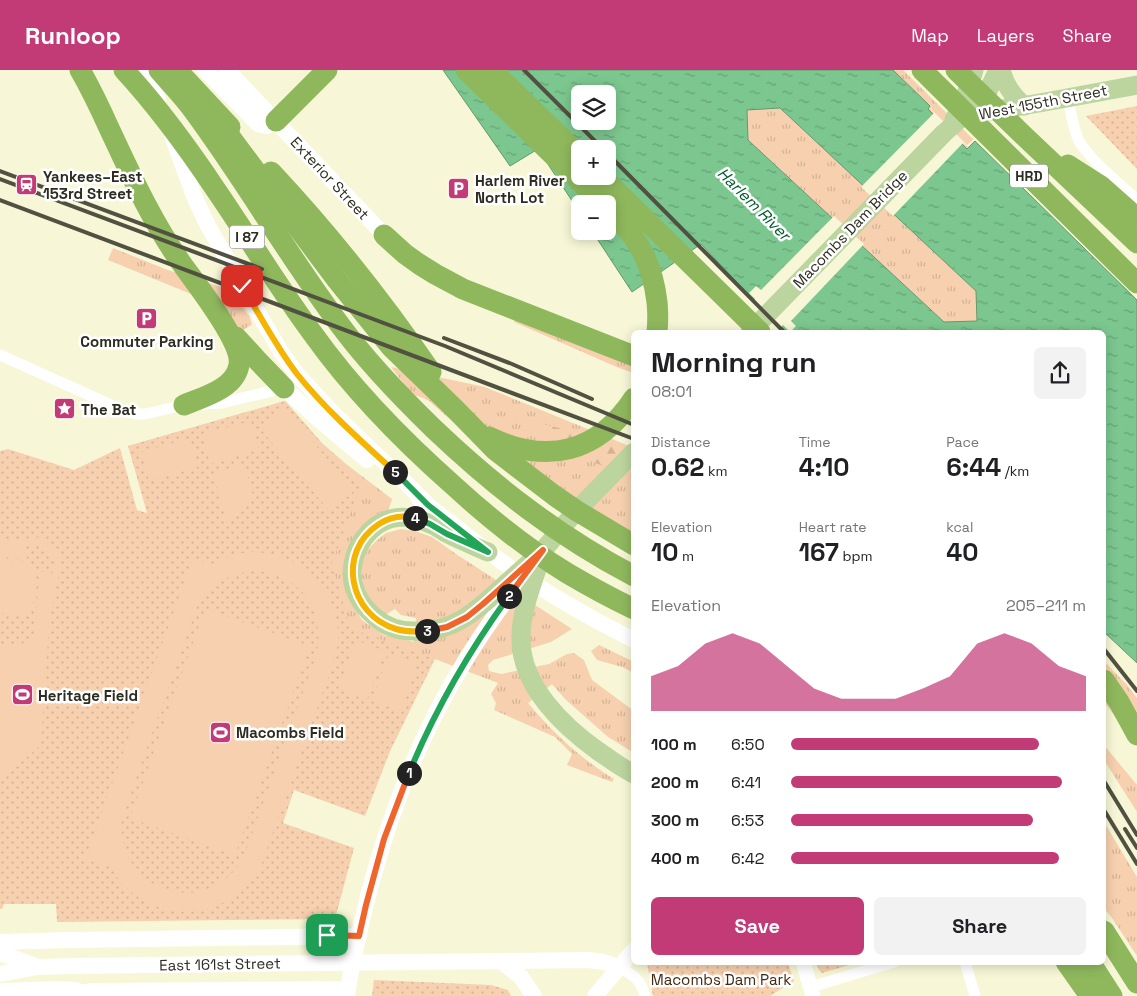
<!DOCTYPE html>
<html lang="en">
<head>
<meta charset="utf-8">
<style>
	body { margin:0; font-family:"Space Grotesk",sans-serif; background:#f2f2f2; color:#202124; height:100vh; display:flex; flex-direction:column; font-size:19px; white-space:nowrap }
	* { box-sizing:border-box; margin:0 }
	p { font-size:16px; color:#757577 }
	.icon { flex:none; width:28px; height:28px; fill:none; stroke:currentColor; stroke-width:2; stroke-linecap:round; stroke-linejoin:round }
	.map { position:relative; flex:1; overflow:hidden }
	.side { position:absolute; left:631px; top:260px; width:475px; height:635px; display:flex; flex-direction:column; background:#fff; border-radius:8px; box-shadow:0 2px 12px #0003 }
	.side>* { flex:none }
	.tools { position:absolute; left:571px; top:15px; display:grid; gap:10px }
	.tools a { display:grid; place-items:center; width:45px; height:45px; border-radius:8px; background:#fff; box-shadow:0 2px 12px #0003; font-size:25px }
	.pin { position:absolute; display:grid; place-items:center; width:42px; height:42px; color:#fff; margin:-21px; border-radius:10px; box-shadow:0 2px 8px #0006 }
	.km { position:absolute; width:25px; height:25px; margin:-12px; border-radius:50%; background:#222; color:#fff; font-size:14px; line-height:25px; text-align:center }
	.round { display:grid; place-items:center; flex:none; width:52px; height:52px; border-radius:8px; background:#f2f2f2 }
	.overview { display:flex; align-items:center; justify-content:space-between; height:85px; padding:0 20px }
	h1 { font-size:28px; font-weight:700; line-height:38px }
	.figures { display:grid; grid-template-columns:repeat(3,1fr); gap:8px; height:85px; padding:5px 20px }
	.figures div { display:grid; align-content:center }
	.figures b { font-size:25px; font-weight:700 }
	.figures small { font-size:14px; font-weight:400 }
	.figures p { font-size:14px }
	.chart { height:140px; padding:10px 20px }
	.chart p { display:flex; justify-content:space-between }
	.chart svg { width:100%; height:90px; margin-top:5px; fill:#c23a76; opacity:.7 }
	.cta { display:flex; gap:10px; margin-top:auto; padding:10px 20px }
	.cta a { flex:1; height:58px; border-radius:8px; background:#c23a76; color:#fff; font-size:20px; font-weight:700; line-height:58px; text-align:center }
	.cta a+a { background:#f2f2f2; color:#202124 }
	ul { padding:0 20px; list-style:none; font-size:16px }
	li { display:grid; grid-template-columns:80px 60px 1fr; align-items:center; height:38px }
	li i { height:12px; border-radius:6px; background:#c23a76 }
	header { display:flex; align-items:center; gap:30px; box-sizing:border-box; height:70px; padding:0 25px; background:#c23a76; color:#fff }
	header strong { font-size:24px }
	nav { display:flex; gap:28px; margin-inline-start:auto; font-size:18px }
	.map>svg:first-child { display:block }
</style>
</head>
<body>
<header>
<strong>Runloop</strong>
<nav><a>Map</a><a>Layers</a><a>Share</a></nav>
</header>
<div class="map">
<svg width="1137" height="926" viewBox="0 0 1137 926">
	<defs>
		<pattern id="grass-tufts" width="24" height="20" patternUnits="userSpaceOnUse" patternTransform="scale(1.25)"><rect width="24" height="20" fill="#f6d0af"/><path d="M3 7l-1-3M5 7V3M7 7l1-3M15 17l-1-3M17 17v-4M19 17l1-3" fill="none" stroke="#d3b396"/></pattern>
		<pattern id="forest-firs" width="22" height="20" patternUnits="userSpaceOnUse" patternTransform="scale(1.25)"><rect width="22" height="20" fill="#f6d0af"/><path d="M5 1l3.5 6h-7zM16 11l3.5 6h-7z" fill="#d3b396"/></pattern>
		<pattern id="park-dots" width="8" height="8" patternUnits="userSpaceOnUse" patternTransform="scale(1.25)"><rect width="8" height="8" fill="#f6d0af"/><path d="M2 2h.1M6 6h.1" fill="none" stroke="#d3b396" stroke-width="1.8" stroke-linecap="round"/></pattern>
		<pattern id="water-ripples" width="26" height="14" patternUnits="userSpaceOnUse" patternTransform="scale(1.25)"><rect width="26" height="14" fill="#7cc78f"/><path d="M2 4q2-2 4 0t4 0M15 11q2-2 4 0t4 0" fill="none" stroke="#66a274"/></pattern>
	</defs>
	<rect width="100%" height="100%" fill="#f7f7d7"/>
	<g fill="url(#grass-tufts)">
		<polygon points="893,0 903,0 975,71 967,79 927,39 930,36"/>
		<polygon points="780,38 977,221 977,251 944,252 748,70 747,39"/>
		<polygon points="113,178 165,199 231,220 248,245 249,245 252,254 226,272 191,224 108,190"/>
		<polygon points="515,248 634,294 634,303 619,298 514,252"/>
		<polygon points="391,297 485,317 634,378 634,481 472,369 428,330 412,324"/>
		<path d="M285 331 322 373 346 394 392 429 388 442 344 496 347 526 362 550 384 565 414 572 416 548 401 545 395 539 385 545 371 532 363 516 361 498 365 482 376 471 386 463 401 459 415 461 432 467 456 484 572 559 551 572 493 590 488 595 489 601 501 604 549 594 567 584 574 583 584 590 592 610 634 641V683L608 667 565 629 552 614 528 633C553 663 580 688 614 709L612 712 567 695 572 684 555 667 494 640 496 633 491 624 498 613 435 589 390 681 374 720 348 561 128 376Z"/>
		<polygon points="599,575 634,592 634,603 622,597 597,590 591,581"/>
		<polygon points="1104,591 1127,615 1137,628 1137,664 1120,653 1104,632"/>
		<polygon points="1104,675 1137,715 1137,742 1104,690"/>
		<polygon points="1104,752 1137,807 1137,886 1112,848 1104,838"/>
	</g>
	<polygon fill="url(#forest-firs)" points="537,353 568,360 610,374 634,386 634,409 591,391 548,365"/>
	<g fill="url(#park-dots)">
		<polygon points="1137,36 1137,99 1086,46"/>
		<polygon points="285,331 360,418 332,493 350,558 434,589 390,681 365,746 294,720 283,753 354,778 335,849 57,852 56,834 4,834 2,839 0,839 0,381 8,379 74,400 120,378 137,440 147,443 128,376"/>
		<polygon points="647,893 788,893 794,911 770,926 653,926"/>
		<polygon points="816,893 816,892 856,893 822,903 819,900"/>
		<polygon points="374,910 491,915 508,920 511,926 372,926"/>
	</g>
	<g fill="#f6d0af" fill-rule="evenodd">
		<polygon points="283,336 354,421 330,442 259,357"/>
		<polygon points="251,351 259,380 210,394 202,364"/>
		<polygon points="190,368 198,397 149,411 141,382"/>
		<polygon points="244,394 254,429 227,453 213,403"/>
		<polygon points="43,467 62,487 49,554 41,675 0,711 0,574 13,576 35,570 39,501 52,504 55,490 42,474 26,475 27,489 0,487 0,471"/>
		<path d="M250 482C296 482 335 513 338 561 339 571 337 581 334 591L262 793C258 800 255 807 250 813 242 823 230 830 218 835 185 850 144 839 120 811 115 805 112 798 108 791L106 796 85 789 193 488 210 495 231 485ZM251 501C299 501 327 540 316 586L244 786C210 852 114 823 122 748L199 532C214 513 227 505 251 501Z"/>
		<polygon points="0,491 29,492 30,496 35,500 33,539 27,545 0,543"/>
		<polygon points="205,539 310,576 235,785 130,748"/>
		<polygon points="356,570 385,581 367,630 338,619"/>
		<polygon points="389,583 418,593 401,641 372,631"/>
	</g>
	<path fill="url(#water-ripples)" stroke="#64986e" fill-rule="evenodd" d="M443 0H893L930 36 928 39 967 79 975 71 1137 230V593L1104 562V262H787L746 222 701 174 632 222 592 161H608V134H580V143L538 79 510 96ZM580 24H608V51H580ZM780 38 976 221 977 251 944 252 748 70 747 40ZM580 79H608V106H580Z"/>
	<g fill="#f7f7d7">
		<polygon points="933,36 931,39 967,75 974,69 975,70 968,77 963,73 893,146 861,117 934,43 930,39"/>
		<polygon points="834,146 864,174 791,251 796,256 790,262 783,255 780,258 753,232 755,229 749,223 756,216 761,220"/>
	</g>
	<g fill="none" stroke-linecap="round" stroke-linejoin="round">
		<g stroke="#fff" stroke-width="11">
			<path d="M1068 29C1071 43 1073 58 1079 71 1091 91 1120 114 1137 130"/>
			<polyline points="0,285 127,342 138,344 145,344 184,335 222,333 284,318"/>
			<polyline points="965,892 975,926"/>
			<path d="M620 898C634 905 641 910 645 926"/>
			<polyline points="811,917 894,892"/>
		</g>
		<polyline stroke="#fff" stroke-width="15" points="803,892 813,926"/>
		<g stroke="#fff" stroke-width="16">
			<polyline points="141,0 158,29"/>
			<polyline points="205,0 258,54 267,56 276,51"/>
			<polyline points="227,0 384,165"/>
			<polyline points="172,66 194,126 208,156 281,282 297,304 331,341 363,372 399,406 428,435"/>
			<polyline points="284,318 317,348 367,390"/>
			<path d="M419 429C449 450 477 475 508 496 548 524 590 548 634 570"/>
			<polyline points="0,872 69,870 359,866"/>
			<polyline points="0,883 36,896"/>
			<polyline points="501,891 521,907 534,926"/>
			<polyline points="0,904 38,897 70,896 589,890 604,892 620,898"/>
			<polyline points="0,921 57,919 76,920"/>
			<polyline points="63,926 93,921 348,919"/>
			<path d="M347 926C350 902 356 879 361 855 382 764 416 671 465 591 484 559 506 530 528 500"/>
			<polyline points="595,926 634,880"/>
		</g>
		<g stroke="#bcd49e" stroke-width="19">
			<path d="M1001 0C1005 15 1012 25 1024 36"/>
			<polyline points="985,42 1045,32 1137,15"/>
			<polyline points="954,50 965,28 974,0"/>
			<polyline points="750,262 944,63 979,32 987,23 998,0"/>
			<path d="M543 481C535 507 520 542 521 569 521 616 563 656 598 681 610 689 621 698 634 704"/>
			<path d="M488 482C474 476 459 470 446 463 441 460 436 456 430 454 410 444 387 444 370 461 361 470 355 482 353 494 349 515 359 534 375 547 386 557 399 561 413 561 456 564 481 536 510 510 521 500 533 490 544 479 556 466 566 452 578 439 597 420 615 401 634 382"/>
		</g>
		<g stroke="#8fb85d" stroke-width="21">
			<path d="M80 0C91 19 100 38 109 58 131 105 152 152 182 194 196 214 243 272 239 295 235 319 203 327 184 335"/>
			<path d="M124 0C158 37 188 78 216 120 249 168 278 217 313 264 353 320 402 370 454 416 489 448 526 478 567 503 589 516 611 528 634 539"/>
			<path d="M159 0C170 13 183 26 193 40 245 110 288 186 340 255 368 293 400 326 434 359 495 417 558 466 634 506"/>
			<polyline points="177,0 230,57"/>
			<polyline points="466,0 603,134"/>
			<polyline points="492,0 580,86"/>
			<polyline points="922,0 1137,213"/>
			<polyline points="956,0 1023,65 1137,173"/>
			<polyline points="209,51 228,64 337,210 391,277 456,340 495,380 555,426 577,441 634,475"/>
			<polyline points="276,51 327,0"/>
			<polyline points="1068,95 1101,116 1137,148"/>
			<path d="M271 102C329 164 383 232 431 302"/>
			<polyline points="601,106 760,262"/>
			<path d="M608 138C637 167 652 190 657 232 658 242 658 252 657 262"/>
			<polyline points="384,165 405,184 419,194 435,204 463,219 634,286"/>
			<polyline points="236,267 258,291 284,318"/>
			<path d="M489 367C547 395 598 383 634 328"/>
			<polyline points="1104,610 1119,632 1137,665"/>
			<polyline points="1104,861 1137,913"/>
			<polyline points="1066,892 1090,926"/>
			<polyline points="1090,892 1112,926"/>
		</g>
		<g stroke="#515141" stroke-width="4">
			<polyline points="524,0 603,79"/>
			<polyline points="608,84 784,262"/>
			<polyline points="0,101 262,199"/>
			<polyline points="0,109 445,276 634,355"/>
			<polyline points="0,130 634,369"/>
			<polyline points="444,268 512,294 592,329"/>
			<polyline points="1104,579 1137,621"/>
			<polyline points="1104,711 1137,765"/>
			<polyline points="1104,740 1137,794"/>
			<polyline points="1125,759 1137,778"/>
		</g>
	</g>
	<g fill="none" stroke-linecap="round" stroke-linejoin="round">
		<defs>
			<polyline id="split-1" points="327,865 359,866 366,835 384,769 409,703"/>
			<path id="split-2" d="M409 703C435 640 469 581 509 526"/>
			<polyline id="split-3" points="427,561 447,557 467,547 483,534 543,480 509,526"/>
			<path id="split-4" d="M415 448C403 445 390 447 379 454 336 482 349 545 396 559 406 562 417 562 427 561"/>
			<polyline id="split-5" points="395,402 428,435 488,482 447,464 430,454 415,448"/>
			<path id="split-6" d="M242 216C260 245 276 277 297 304 326 340 361 371 395 402"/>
		</defs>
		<use href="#split-1" stroke="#fff" stroke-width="10"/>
		<use href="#split-2" stroke="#fff" stroke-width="10"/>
		<use href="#split-3" stroke="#fff" stroke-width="10"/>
		<use href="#split-4" stroke="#fff" stroke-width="10"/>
		<use href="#split-5" stroke="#fff" stroke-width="10"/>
		<use href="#split-6" stroke="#fff" stroke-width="10"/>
		<use href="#split-1" stroke="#f0652b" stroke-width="6"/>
		<use href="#split-2" stroke="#22a559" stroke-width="6"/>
		<use href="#split-3" stroke="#f0652b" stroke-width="6"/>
		<use href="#split-4" stroke="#f5b400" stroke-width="6"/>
		<use href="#split-5" stroke="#22a559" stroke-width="6"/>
		<use href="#split-6" stroke="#f5b400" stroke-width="6"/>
	</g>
	<defs>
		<symbol id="station-square" viewBox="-11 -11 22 22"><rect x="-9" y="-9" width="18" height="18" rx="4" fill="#c23a76" stroke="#fff"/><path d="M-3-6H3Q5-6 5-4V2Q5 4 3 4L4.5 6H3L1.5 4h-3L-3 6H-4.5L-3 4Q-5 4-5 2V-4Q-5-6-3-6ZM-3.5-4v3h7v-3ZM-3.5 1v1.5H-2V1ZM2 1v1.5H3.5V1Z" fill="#fff"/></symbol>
		<symbol id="parking-square" viewBox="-11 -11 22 22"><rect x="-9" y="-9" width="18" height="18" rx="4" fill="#c23a76" stroke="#fff"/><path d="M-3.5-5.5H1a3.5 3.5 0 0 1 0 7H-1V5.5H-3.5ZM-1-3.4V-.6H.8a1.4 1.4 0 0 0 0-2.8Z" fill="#fff"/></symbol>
		<symbol id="sight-square" viewBox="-11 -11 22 22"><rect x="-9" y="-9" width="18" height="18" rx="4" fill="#c23a76" stroke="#fff"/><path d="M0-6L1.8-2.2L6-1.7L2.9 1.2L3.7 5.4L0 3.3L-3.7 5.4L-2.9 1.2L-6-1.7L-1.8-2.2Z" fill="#fff"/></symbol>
		<symbol id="stadium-square" viewBox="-11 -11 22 22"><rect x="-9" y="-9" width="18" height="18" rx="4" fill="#c23a76" stroke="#fff"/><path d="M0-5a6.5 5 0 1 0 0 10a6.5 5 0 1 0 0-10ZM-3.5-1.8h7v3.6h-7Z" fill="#fff"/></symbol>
	</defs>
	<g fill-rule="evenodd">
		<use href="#station-square" x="14" y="102" width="25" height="25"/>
		<use href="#parking-square" x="446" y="106" width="25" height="25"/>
		<use href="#parking-square" x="134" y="236" width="25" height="25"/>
		<use href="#sight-square" x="52" y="326" width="25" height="25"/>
		<use href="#stadium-square" x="10" y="612" width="25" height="25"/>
		<use href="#stadium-square" x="208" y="650" width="25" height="25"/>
	</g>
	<g text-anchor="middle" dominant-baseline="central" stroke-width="5" stroke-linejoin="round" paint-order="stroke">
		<g fill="#fff" stroke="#6b6b63" stroke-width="1">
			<rect x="1010" y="94.5" width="38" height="23" rx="4"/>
			<rect x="229.5" y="155.5" width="35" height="23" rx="4"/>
		</g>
		<g font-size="14" font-weight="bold" fill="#2c2c20">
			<text x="1029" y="106">HRD</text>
			<text x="247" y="167">I 87</text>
		</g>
		<g font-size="15" fill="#2c2c20" stroke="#fff">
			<text transform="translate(1043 32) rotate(-11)">West 155th Street</text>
			<text transform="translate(330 108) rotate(47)">Exterior Street</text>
			<text transform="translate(850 159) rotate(-46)">Macombs Dam Bridge</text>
			<text transform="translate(220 894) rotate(-1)">East 161st Street</text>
		</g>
		<g font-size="15" font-weight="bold" fill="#2c2c20" stroke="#fff" text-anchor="start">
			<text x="43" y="106">Yankees–East<tspan x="43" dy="17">153rd Street</tspan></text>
			<text x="475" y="110">Harlem River<tspan x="475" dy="17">North Lot</tspan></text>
			<text x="147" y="271" text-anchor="middle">Commuter Parking</text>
			<text x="81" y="339">The Bat</text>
			<text x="38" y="625">Heritage Field</text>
			<text x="236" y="662">Macombs Field</text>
		</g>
		<g font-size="15" fill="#44290e" stroke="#fff">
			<text x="721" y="909">Macombs Dam Park</text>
		</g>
		<g font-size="16" font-style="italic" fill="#015c2a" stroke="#fff">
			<text transform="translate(754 134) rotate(45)">Harlem River</text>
		</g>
	</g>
</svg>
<div class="tools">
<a><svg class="icon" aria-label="layers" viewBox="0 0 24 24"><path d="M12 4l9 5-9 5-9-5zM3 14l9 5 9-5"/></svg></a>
<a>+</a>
<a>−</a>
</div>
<div class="pin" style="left:327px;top:865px;background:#1e9e55"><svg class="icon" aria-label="arrive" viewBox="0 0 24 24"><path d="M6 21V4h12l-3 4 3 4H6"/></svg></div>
<div class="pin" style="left:242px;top:216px;background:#d93025"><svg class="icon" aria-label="check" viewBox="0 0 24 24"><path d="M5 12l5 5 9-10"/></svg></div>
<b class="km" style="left:409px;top:703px">1</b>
<b class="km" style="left:509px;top:526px">2</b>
<b class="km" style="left:427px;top:561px">3</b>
<b class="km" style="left:415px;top:448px">4</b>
<b class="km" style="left:395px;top:402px">5</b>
<section class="side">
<div class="overview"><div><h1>Morning run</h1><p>08:01</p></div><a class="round"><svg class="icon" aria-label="share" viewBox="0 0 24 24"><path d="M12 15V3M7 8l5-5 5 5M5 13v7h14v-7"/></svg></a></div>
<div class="figures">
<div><p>Distance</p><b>0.62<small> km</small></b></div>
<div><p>Time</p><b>4:10</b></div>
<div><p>Pace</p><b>6:44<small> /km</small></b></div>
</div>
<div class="figures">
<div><p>Elevation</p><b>10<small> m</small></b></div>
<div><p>Heart rate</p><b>167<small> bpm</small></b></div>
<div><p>kcal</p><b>40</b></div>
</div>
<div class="chart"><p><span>Elevation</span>205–211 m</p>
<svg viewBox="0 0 160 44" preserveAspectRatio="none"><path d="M0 44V27L10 22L20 11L30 6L40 11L50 22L60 33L70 38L80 38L90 38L100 33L110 27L120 11L130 6L140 11L150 22L160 27V44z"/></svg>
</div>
<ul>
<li><b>100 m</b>6:50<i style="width:84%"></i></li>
<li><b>200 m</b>6:41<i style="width:92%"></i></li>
<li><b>300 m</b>6:53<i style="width:82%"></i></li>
<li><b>400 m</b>6:42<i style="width:91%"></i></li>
</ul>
<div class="cta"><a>Save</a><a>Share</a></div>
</section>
</div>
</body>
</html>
